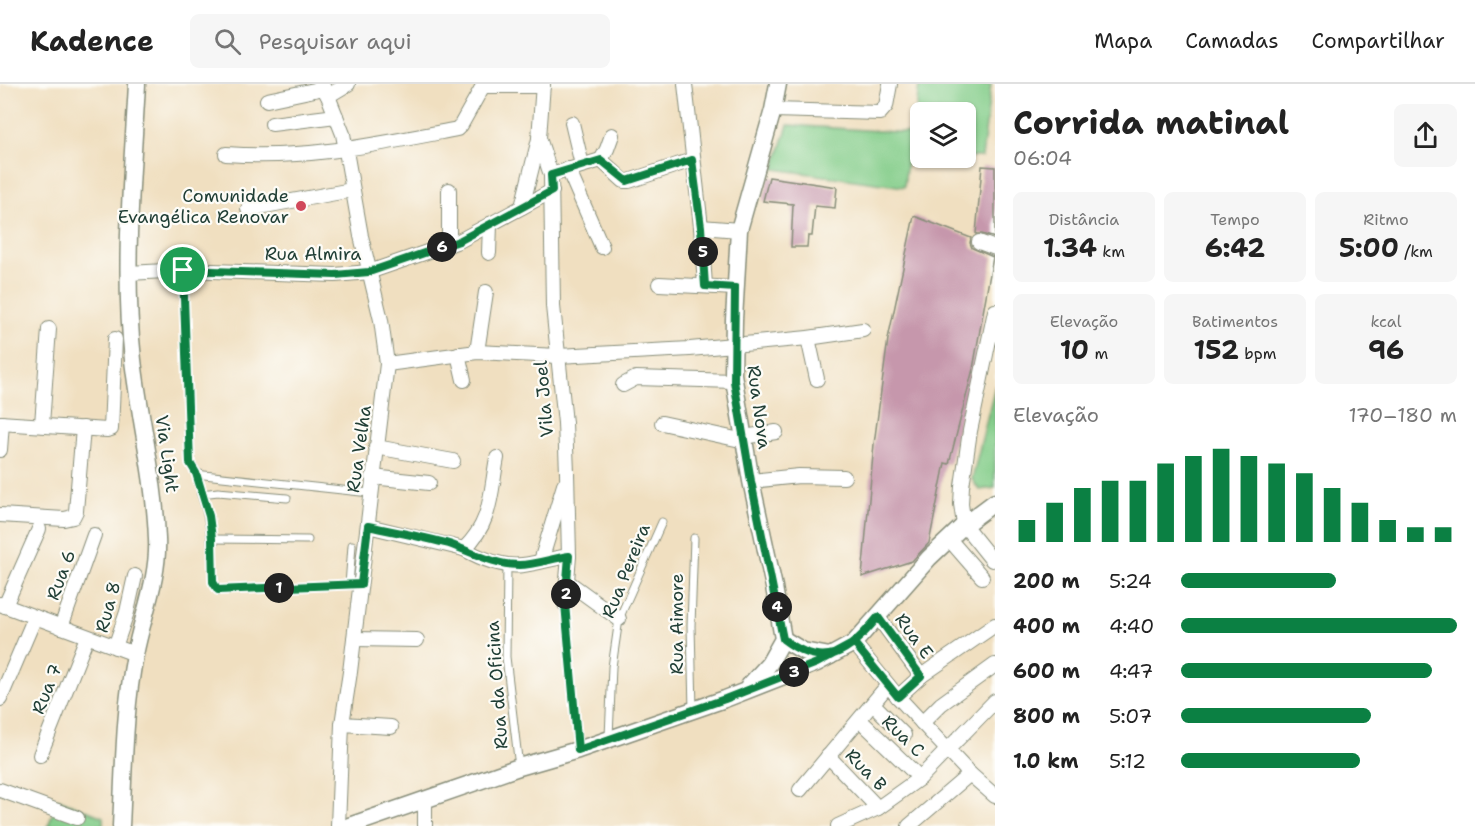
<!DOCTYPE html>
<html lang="pt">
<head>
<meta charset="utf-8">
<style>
	body { margin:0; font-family:"Shantell Sans",sans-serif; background:#f6f6f6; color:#222; height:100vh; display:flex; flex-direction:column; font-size:22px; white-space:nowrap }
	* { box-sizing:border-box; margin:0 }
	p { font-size:20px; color:#767676 }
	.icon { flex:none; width:33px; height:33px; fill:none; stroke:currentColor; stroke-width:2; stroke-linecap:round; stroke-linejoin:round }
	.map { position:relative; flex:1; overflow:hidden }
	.details { display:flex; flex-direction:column; background:#fff; width:480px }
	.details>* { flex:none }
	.tools { position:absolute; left:910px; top:18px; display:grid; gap:12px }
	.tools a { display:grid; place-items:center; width:66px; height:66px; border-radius:9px; background:#fff; box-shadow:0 2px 4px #0004; font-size:30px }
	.pin { position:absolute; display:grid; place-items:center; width:51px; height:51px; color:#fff; margin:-26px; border:3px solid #fff; border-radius:50%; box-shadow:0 2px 6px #0007 }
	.km { position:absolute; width:30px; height:30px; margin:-15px; border-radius:50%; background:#222; color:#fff; font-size:16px; line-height:30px; text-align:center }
	.round { display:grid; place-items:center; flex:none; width:63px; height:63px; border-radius:9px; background:#f6f6f6 }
	.head { display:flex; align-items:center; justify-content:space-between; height:102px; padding:0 18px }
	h1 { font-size:33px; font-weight:700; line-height:45px }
	.metrics { display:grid; grid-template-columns:repeat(3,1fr); gap:9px; height:102px; padding:6px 18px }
	.metrics div { display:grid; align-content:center; border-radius:9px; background:#f6f6f6; text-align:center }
	.metrics b { font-size:26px; font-weight:700 }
	.metrics small { font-size:16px; font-weight:400 }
	.metrics p { font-size:16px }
	.chart { height:168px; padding:12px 18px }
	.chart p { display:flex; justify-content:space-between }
	.chart svg { width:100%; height:108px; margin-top:6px; stroke:#0b8043; stroke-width:6 }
	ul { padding:0 18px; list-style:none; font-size:20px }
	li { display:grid; grid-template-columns:96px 72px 1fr; align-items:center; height:45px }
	li i { height:15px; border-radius:8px; background:#0b8043 }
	header { display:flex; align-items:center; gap:36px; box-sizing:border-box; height:84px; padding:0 30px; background:#fff; border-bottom:2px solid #e0e0e0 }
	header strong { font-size:28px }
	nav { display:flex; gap:33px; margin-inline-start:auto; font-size:21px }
	.search { width:420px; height:54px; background:#f6f6f6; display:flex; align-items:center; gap:15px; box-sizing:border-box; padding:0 21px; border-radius:9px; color:#767676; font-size:22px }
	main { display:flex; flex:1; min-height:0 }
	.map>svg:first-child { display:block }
</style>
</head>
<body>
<header>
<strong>Kadence</strong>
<div class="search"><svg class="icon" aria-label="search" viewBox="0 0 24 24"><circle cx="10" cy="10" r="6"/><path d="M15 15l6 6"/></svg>Pesquisar aqui</div>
<nav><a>Mapa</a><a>Camadas</a><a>Compartilhar</a></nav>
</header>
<main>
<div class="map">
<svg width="995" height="742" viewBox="0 0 995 742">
	<rect width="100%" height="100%" fill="#fdfcf7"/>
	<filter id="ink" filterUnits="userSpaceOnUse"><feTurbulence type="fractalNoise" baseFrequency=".0167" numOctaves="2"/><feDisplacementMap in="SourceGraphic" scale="12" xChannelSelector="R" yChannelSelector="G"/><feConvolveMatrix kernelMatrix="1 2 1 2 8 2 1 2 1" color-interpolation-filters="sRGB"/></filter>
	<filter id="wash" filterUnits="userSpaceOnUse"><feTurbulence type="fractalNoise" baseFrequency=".008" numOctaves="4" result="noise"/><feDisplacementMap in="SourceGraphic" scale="24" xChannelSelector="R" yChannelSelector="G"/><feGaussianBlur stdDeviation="1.35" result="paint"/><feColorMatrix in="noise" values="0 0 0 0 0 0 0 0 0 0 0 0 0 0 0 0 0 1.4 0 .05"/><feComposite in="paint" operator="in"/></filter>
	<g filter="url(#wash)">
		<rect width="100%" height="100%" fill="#f0dfc0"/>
		<g fill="#84cd8a" stroke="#52855f" stroke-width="1.5">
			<polygon points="919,0 991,0 982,73 966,73 966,28 921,28 921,72 912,71"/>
			<polygon points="788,41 910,49 904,103 774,85"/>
			<polygon points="995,302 995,404 979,406 972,395"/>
			<polygon points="58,715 103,733 103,742 48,742"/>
		</g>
		<g id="blocks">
			<g fill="#c697ac">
				<polygon points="982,82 995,83 995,154 982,150 976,150"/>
				<polygon points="769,93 837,103 835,124 815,122 812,152 808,152 807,163 791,163 793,120 763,117"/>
				<polygon points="914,132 971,154 970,159 972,164 993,173 973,285 949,380 945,379 929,459 912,477 862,493 874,360 888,255"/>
			</g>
		</g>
	</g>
	<g filter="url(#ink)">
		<use href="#blocks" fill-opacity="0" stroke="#888e7a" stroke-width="1.5"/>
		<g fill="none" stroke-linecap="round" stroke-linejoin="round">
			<defs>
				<g id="service">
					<polyline points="183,186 190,379 197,389 204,391 370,409"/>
					<polyline points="197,389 201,410"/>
					<path d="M287 414 218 408 201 410C212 440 212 467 213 498L218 506 361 500"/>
					<polyline points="212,455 308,456"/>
					<polyline points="507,481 506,573 519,683"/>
					<polyline points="349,501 352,461"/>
					<polyline points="565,520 578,666"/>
					<polyline points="693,626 691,542 694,454"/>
					<polyline points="609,653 612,583 619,535 662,438"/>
				</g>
				<g id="minor">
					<polyline points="321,0 328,12 343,50 361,152 381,236 387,280 350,588 342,640 338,742"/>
					<polyline points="543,0 539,54 551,91 553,222 565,339 567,389 569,472 565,520"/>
					<polyline points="685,0 701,143 705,202"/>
					<polyline points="484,2 543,2"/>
					<polyline points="328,12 348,0"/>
					<polyline points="267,16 324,4"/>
					<polyline points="773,26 880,29 886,22 890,0"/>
					<polyline points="572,39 582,81"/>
					<polyline points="272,40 336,32"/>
					<path d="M226 70C306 76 379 60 457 45L461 41 484 0"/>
					<polyline points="601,76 607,65 612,51"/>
					<polyline points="568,85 602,163"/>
					<polyline points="551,91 601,76 624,97 629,97 692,76"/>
					<polyline points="522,123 539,55"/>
					<polyline points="248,125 352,106"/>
					<polyline points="701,143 739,146"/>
					<polyline points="979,158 995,164"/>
					<polyline points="449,161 449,106"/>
					<polyline points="489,169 490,140"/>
					<polyline points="129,189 183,186 335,191 369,188 459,157 552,107"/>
					<polyline points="659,200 735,204"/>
					<polyline points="808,254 817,295"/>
					<polyline points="477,268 486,208"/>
					<polyline points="458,270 464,296"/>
					<polyline points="387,280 477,268 558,272 690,265 808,254 863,246"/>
					<polyline points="623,301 636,294 734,297"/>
					<polyline points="0,339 107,346 111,345 115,255"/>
					<polyline points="662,339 745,357"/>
					<polyline points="42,340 49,245"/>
					<polyline points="744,353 776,348"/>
					<polyline points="376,363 453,377"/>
					<polyline points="0,366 2,339"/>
					<polyline points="372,393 429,399"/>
					<polyline points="751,397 799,392 844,393"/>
					<polyline points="0,431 64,435 73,433 76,427 83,344"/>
					<path d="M368 442 464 465C492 438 490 411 497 374"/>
					<polyline points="949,455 982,493"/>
					<path d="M464 465C480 474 503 484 523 481 538 479 554 474 569 472"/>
					<polyline points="992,476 964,441 961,420 962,402 970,347 995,227"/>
					<polyline points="541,477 564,401"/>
					<polyline points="568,498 619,535"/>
					<polyline points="0,520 135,570"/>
					<polyline points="5,522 39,445"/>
					<polyline points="878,533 921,592"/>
					<polyline points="61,543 94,451"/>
					<polyline points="354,555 417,556"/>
					<polyline points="854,559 898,613 970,690 909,742"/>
					<polyline points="115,563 127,528 135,492"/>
					<polyline points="898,613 921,592 995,541"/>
					<polyline points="0,615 35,533"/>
					<polyline points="873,620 904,651"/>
					<polyline points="860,636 920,694"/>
					<polyline points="922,639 941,620 995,581"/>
					<polyline points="342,640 391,643"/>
					<polyline points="40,671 87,553"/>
					<polyline points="828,672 878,724"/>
					<polyline points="970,690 995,712"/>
					<polyline points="0,706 77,734"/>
					<polyline points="800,706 888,601"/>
					<polyline points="425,742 425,716"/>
					<polyline points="838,742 878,724 920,694 995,617"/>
				</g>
				<g id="tertiary">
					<polyline points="783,555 803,567 830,572"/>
					<polyline points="749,602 769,580 783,555 774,503 751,397 733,290 734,236 739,146 773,26 778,0"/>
					<path d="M121 742C124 685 124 627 135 571 142 533 159 494 157 455 155 395 140 336 133 276 123 185 132 91 137 0"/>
					<polyline points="349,742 519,683 578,666 725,615 817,579 854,559 929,474 964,441 995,418"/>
				</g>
			</defs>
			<use href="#service" stroke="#888e7a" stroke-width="9"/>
			<use href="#minor" stroke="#888e7a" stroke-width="16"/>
			<use href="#tertiary" stroke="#888e7a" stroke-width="19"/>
			<use href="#service" stroke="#fff" stroke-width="7"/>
			<use href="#minor" stroke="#fff" stroke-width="14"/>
			<use href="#tertiary" stroke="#fff" stroke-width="16"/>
		</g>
	</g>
	<g fill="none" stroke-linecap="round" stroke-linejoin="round" filter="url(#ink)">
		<defs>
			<path id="route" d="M183 186 190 379 196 389 209 432 212 454 213 498 218 506 361 500 368 442C395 448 423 453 449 460 472 468 494 481 519 481 535 481 553 474 569 472L565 520 578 666 725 615 799 586 817 579 854 559 898 613 921 592 878 533C848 569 825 587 783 555L751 397 734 297 735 204 705 202 701 143 692 76 627 97 601 76 551 91 552 107 459 157 369 188 335 191 183 186"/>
		</defs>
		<use href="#route" stroke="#fff" stroke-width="12"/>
		<use href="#route" stroke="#0b8043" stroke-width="8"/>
	</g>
	<circle fill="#d1495b" stroke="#fdfcf7" stroke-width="2" cx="301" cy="122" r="6"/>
	<g text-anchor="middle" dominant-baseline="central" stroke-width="4.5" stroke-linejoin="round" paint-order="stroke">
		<g font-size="18" fill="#1f3d34" stroke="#fdfcf7" text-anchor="end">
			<text x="289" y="112">Comunidade<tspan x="289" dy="21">Evangélica Renovar</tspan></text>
		</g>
		<g font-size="18" fill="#1f3d34" stroke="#fdfcf7">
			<text x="313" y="170">Rua Almira</text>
			<text transform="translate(544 315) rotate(-95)">Vila Joel</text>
			<text transform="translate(759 323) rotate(82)">Rua Nova</text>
			<text transform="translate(359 365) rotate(-82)">Rua Velha</text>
			<text transform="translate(167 370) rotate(82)">Via Light</text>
			<text transform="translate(626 487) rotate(-68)">Rua Pereira</text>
			<text transform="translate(61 491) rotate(-70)">Rua 6</text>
			<text transform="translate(108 523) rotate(-75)">Rua 8</text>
			<text transform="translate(677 540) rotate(-90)">Rua Aimore</text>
			<text transform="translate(914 552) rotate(54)">Rua E</text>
			<text transform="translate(497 601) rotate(-94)">Rua da Oficina</text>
			<text transform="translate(47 605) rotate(-68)">Rua 7</text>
			<text transform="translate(903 652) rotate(44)">Rua C</text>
			<text transform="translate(866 686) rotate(46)">Rua B</text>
		</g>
	</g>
</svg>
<div class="tools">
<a><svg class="icon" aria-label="layers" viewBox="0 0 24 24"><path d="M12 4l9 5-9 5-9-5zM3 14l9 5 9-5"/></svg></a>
</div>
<div class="pin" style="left:183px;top:186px;background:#1e9e55"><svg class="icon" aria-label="arrive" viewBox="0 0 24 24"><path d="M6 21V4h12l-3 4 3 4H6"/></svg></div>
<b class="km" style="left:279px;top:504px">1</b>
<b class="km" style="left:566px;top:510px">2</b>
<b class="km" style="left:794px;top:588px">3</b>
<b class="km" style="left:777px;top:523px">4</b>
<b class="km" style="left:703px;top:168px">5</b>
<b class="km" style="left:442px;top:163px">6</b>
</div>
<section class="details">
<div class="head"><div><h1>Corrida matinal</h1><p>06:04</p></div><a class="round"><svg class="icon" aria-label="share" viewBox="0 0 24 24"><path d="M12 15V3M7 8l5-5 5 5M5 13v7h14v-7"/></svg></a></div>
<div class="metrics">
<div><p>Distância</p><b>1.34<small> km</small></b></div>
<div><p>Tempo</p><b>6:42</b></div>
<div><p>Ritmo</p><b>5:00<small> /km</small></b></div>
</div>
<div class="metrics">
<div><p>Elevação</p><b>10<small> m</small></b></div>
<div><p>Batimentos</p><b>152<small> bpm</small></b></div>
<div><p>kcal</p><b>96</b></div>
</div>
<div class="chart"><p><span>Elevação</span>170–180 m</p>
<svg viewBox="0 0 160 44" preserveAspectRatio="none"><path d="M5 44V35M15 44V28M25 44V22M35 44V19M45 44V19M55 44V12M65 44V9M75 44V6M85 44V9M95 44V12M105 44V16M115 44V22M125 44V28M135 44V35M145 44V38M155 44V38"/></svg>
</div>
<ul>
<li><b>200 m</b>5:24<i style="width:56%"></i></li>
<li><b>400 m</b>4:40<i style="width:100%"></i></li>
<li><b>600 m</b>4:47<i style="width:91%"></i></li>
<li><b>800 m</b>5:07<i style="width:69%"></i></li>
<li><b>1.0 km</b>5:12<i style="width:65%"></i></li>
</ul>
</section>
</main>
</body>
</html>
